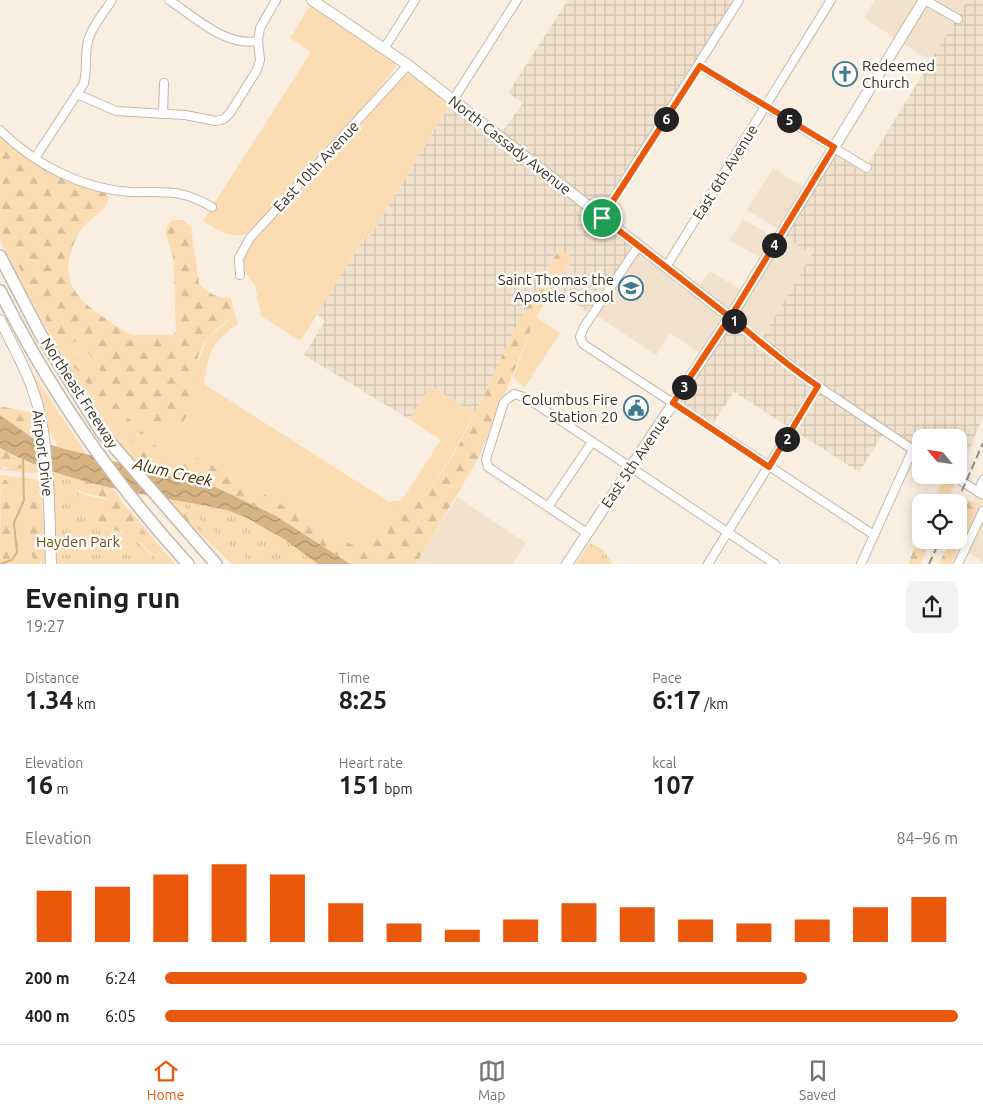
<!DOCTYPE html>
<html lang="en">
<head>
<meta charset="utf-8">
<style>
	body { margin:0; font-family:Ubuntu,sans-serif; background:#f2f2f2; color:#202124; height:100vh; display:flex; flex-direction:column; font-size:19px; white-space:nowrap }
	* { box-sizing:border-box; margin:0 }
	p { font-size:16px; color:#757577 }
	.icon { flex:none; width:28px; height:28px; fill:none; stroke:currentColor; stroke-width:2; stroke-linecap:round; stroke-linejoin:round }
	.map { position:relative; height:564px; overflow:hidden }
	.side { display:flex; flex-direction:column; background:#fff; flex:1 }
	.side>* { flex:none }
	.needle { width:32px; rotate:299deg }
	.controls { position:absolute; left:912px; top:429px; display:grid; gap:10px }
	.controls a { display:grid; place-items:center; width:55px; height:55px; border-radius:10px; background:#fff; box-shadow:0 2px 12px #0003; font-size:25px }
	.pin { position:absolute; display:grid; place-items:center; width:42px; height:42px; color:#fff; margin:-21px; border:2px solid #fff; border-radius:50%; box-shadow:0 1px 5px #0007 }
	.km { position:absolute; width:25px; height:25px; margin:-12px; border-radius:50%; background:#222; color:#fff; font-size:14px; line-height:25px; text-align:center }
	.round { display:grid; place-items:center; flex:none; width:52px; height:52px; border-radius:10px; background:#f2f2f2 }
	.head { display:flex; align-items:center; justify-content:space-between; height:85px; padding:0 25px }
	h1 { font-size:28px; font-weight:700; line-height:38px }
	.metrics { display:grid; grid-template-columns:repeat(3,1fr); gap:8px; height:85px; padding:5px 25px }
	.metrics div { display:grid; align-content:center }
	.metrics b { font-size:25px; font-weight:700 }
	.metrics small { font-size:14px; font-weight:400 }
	.metrics p { font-size:14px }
	.chart { height:140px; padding:10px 25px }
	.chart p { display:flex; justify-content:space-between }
	.chart svg { width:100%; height:90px; margin-top:5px; stroke:#ea580c; stroke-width:6 }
	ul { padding:0 25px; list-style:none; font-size:16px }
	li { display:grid; grid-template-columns:80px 60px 1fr; align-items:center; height:38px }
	li i { height:12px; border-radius:6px; background:#ea580c }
	.tab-bar { display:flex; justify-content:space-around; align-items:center; height:70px; border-top:1px solid #e0e0e0; background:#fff; font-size:14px; color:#757577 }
	.tab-bar a { display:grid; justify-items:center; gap:2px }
	.tab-bar .on { color:#ea580c }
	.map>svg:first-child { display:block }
</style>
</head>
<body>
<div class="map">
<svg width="983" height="564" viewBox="0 0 983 564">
	<defs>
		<pattern id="industrial-grid" width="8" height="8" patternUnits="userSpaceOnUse" patternTransform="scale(1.25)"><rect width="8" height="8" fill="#f2e2cd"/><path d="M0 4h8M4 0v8" fill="none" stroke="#d0c2b0"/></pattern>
		<pattern id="forest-firs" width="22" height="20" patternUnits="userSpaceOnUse" patternTransform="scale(1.25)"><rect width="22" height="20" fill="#fcdcb2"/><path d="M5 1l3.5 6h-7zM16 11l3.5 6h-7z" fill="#d9bd99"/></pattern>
		<pattern id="park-tufts" width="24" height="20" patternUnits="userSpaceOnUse" patternTransform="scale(1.25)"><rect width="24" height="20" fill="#fcdcb2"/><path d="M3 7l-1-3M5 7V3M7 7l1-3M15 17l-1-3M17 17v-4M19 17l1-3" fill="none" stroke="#d9bd99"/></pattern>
		<pattern id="water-waves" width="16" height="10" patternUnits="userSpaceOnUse" patternTransform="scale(1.25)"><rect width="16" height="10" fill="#d7b384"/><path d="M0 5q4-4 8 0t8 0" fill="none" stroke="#af926c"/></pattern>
	</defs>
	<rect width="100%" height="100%" fill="#f9eedf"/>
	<g fill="#f2e2cd">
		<polygon points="875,0 968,0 932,62 864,18"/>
		<polygon points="773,168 807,189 781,231 747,210"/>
		<polygon points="743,219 776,239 780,234 812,254 761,341 705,356 670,333 656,355 593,313 639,246 696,291 710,271 744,292 763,260 730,240"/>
		<polygon points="983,470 983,562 959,546 976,510 977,503 973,500"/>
		<polygon points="457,497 526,543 513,564 416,564"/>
	</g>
	<g fill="url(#industrial-grid)">
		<polygon points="568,0 738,0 602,216 639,246 593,313 588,312 554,289 573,259 558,249 515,329 475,413 430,386 409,419 304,355 325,321 317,314 365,237 368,240 453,100 499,136 523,103 508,93"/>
		<polygon points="968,0 983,0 983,417 959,474 959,438 921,438 921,459 883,434 859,472 734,392 710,428 673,403 729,319 761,341 812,254 780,234 833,147 866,167"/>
	</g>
	<g fill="#fcdcb2">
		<path d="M311 4 395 61 396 67 369 101 249 233C231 240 218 230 203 221L311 52 290 38Z"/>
		<polygon points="404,73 413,75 451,103 368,240 364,238 302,339 299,340 261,316 255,285 243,269 244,251 249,242"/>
		<path d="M0 227 63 350 75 341 82 344 115 390 198 361 207 339 235 315 238 324C210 343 209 353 204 384L389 502 402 500 441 440 409 419 430 386 475 413C457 445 440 482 413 507L400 503 364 549 358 548 205 461 196 458 178 464 171 461 121 410 80 352H77L69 360 140 453 143 463 140 469C83 399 41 320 0 240Z"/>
		<polygon points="536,317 560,333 525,387 513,378"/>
		<path d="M32 372 88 456 57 447C55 436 50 435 47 426 40 409 39 389 32 372Z"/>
		<polygon points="27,463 41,467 41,474 0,470 0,466 4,469 25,466"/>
		<polygon points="0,475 42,480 42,494 37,488 26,494 33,564 0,564 0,556 2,559"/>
		<polygon points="77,491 88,496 110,500 97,517 96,526 89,520"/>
		<polygon points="128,508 175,564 168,564 130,515"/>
		<polygon points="190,524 230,549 245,564 232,564"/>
	</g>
	<g fill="url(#forest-firs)">
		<path d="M0 136C34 167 64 179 106 193L109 197C106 212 94 215 85 225 77 233 74 243 71 253 57 294 98 312 125 332L133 335H173L176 331 173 257 166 235V228L171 221C180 218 184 220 191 227L199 283C206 294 219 298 231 298L235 315C222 325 206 335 200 351 191 374 198 404 182 423 173 424 160 428 151 424 128 416 97 364 82 344L75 341 63 351 32 294 0 227Z"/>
		<path d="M559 249 573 258 536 317 479 457 416 564H350L276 516 215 487 140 469 143 463 140 453 69 360V357L80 352 121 410 171 461 178 464 197 458 205 461 358 548 364 549 398 505 400 503 413 507C457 468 488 382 515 329 528 302 544 276 559 249Z"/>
		<polygon points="0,406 33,413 38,441 0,415"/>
		<polygon points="0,448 27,463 25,466 17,469 0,466"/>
		<polygon points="945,475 956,481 947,502 934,502"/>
		<path d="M74 478 112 488 168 564H162L142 544 121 532 96 526 97 517 109 500C97 492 84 498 72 485Z"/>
		<polygon points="1,479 6,480 10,485 20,558 17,563 11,564 0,556"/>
		<polygon points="33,486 42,494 46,564 33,564 26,494"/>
		<polygon points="166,497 227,510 318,564 245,564 230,549 190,524"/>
		<polygon points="968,500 977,503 976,510 951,564 939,564 950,540 959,540 959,519"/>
		<polygon points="921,532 921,540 931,540 920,564 908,564"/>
	</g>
	<g fill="url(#park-tufts)">
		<polygon points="52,471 74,478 72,485 77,491 89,520 96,526 131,536 162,564 55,564"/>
		<polygon points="156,483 233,502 327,564 253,564"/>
		<polygon points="590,543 603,550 613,564 576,564"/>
	</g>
	<path fill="url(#water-waves)" d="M0 415 37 441 57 447 215 487 276 516 350 564H318L284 539 247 518 227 510C150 494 70 487 0 448Z"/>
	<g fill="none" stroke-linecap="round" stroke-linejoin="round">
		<polyline stroke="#d7b384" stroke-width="2" points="0,564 12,560 17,552 14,523 24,500 23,460"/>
		<defs>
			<g id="minor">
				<path d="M169 0C195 17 225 47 258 41"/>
				<polyline points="925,0 958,19"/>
				<polyline points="385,47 415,0"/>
				<polyline points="699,66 867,168"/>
				<polyline points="77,94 116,111 185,115 216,121 224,119 230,113 257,70 260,60 258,41 260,28 276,0"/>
				<polyline points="453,100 517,0"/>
				<polyline points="163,114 164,83"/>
				<path d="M0 130C34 164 82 189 130 192 165 193 180 188 212 207"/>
				<path d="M35 158 84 83C87 70 85 59 87 46 89 30 103 14 112 0"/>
				<polyline points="602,217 739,0"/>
				<polyline points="639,245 584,327 580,337 583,344 874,535"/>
				<polyline points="666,267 831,0"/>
				<polyline points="240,275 239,258 250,238 408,65"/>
				<polyline points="730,317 807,379 921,455"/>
				<polyline points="952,475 983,495"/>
				<polyline points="978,492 983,480"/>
				<polyline points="548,507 592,442"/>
				<polyline points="587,533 488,467 486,459 504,402 514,394 527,398 775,564"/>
				<polyline points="708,564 818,386"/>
				<polyline points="861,564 913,449"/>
				<polyline points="958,564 983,511"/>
			</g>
			<g id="major">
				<polyline points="312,0 408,65 730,317"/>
				<path d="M0 320C15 350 33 381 40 415 50 463 49 515 51 564"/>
				<polyline points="567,564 736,308 924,0"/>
			</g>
			<g id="highway">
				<polyline points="0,256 41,335 102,433 216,564"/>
				<path d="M0 291C50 391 113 482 188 564"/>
			</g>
		</defs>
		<use href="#minor" stroke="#c4b9ab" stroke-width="10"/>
		<use href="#major" stroke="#c4b9ab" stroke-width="12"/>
		<use href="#highway" stroke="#c4b9ab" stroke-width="14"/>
		<use href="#minor" stroke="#fff" stroke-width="8"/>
		<use href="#major" stroke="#fff" stroke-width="10"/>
		<use href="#highway" stroke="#fff" stroke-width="11"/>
		<g stroke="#989086" stroke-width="2" stroke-dasharray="8 4" stroke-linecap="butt">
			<polyline points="957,502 983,443"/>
			<polyline points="929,564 940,540"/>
		</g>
	</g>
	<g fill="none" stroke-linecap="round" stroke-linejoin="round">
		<defs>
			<path id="route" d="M602 218C646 251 688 284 731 318 760 341 787 366 818 386L769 467 673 403 730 317 736 308 834 147 700 66 602 218"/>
		</defs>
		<use href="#route" stroke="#fff" stroke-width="10"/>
		<use href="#route" stroke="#ea580c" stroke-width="6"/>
	</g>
	<defs>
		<symbol id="church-ring" viewBox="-11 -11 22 22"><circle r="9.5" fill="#fffdfa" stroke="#3e7b92" stroke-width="1.5"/><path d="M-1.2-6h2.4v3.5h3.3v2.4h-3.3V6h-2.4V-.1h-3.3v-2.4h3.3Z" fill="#3e7b92"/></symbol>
		<symbol id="school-ring" viewBox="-11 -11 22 22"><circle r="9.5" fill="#fffdfa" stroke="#3e7b92" stroke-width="1.5"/><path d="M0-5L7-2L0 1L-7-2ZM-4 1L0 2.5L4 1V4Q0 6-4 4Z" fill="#3e7b92"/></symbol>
		<symbol id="civic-ring" viewBox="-11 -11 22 22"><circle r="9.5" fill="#fffdfa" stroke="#3e7b92" stroke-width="1.5"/><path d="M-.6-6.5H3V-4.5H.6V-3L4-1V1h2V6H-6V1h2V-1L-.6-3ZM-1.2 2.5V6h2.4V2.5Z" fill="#3e7b92"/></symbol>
	</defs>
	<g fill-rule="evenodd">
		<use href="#church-ring" x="831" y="60" width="28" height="28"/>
		<use href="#school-ring" x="617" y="274" width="28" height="28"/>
		<use href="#civic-ring" x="622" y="394" width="28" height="28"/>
	</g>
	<g text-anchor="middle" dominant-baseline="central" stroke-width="5" stroke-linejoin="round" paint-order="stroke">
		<g font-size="15" fill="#36312c" stroke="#fffdfa" text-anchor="end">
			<text x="862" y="65" text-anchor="start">Redeemed<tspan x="862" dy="17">Church</tspan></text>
			<text x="614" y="279">Saint Thomas the<tspan x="614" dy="17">Apostle School</tspan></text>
			<text x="618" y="399">Columbus Fire<tspan x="618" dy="17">Station 20</tspan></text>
		</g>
		<g font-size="15" fill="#36312c" stroke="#fffdfa">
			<text transform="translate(510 145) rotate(38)">North Cassady Avenue</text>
			<text transform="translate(316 166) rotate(-47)">East 10th Avenue</text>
			<text transform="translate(725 172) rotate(-58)">East 6th Avenue</text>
			<text transform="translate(80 393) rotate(57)">Northeast Freeway</text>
			<text transform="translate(43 453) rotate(83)">Airport Drive</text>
			<text transform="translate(635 461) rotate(-56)">East 5th Avenue</text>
		</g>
		<g font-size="15" fill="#714e17" stroke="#fffdfa">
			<text x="78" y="541">Hayden Park</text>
		</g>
		<g font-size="16" font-style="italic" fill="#422a02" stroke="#fffdfa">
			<text transform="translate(173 472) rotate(13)">Alum Creek</text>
		</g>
	</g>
</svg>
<div class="controls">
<a><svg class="needle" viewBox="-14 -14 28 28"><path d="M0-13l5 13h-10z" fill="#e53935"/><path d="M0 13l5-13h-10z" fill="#757577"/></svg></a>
<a><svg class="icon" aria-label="locate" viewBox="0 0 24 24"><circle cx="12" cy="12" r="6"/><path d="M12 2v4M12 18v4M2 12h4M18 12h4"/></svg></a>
</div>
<div class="pin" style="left:602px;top:218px;background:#1e9e55"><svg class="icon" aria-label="arrive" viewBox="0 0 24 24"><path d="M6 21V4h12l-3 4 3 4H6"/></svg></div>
<b class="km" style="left:734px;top:321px">1</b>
<b class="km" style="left:787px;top:439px">2</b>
<b class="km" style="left:684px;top:387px">3</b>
<b class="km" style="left:774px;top:245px">4</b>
<b class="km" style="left:789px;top:120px">5</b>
<b class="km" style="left:666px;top:119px">6</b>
</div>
<section class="side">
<div class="head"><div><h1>Evening run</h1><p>19:27</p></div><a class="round"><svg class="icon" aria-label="share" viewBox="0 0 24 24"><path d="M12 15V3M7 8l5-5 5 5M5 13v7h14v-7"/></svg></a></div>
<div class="metrics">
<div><p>Distance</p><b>1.34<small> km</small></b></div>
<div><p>Time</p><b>8:25</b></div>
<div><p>Pace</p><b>6:17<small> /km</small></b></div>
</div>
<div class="metrics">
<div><p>Elevation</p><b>16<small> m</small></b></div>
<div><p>Heart rate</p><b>151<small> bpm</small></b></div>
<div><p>kcal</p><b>107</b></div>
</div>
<div class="chart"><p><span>Elevation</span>84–96 m</p>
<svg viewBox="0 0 160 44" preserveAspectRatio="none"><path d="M5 44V19M15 44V17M25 44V11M35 44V6M45 44V11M55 44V25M65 44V35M75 44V38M85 44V33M95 44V25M105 44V27M115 44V33M125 44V35M135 44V33M145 44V27M155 44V22"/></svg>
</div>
<ul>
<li><b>200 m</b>6:24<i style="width:81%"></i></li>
<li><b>400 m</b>6:05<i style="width:100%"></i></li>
</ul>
</section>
<nav class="tab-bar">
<a class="on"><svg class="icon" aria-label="home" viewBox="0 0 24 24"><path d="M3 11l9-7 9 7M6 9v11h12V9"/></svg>Home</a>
<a><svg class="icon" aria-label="map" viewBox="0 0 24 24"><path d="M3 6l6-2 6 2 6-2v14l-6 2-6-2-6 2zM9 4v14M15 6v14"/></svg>Map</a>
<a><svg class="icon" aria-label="saved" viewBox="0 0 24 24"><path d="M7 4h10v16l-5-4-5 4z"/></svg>Saved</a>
</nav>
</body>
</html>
